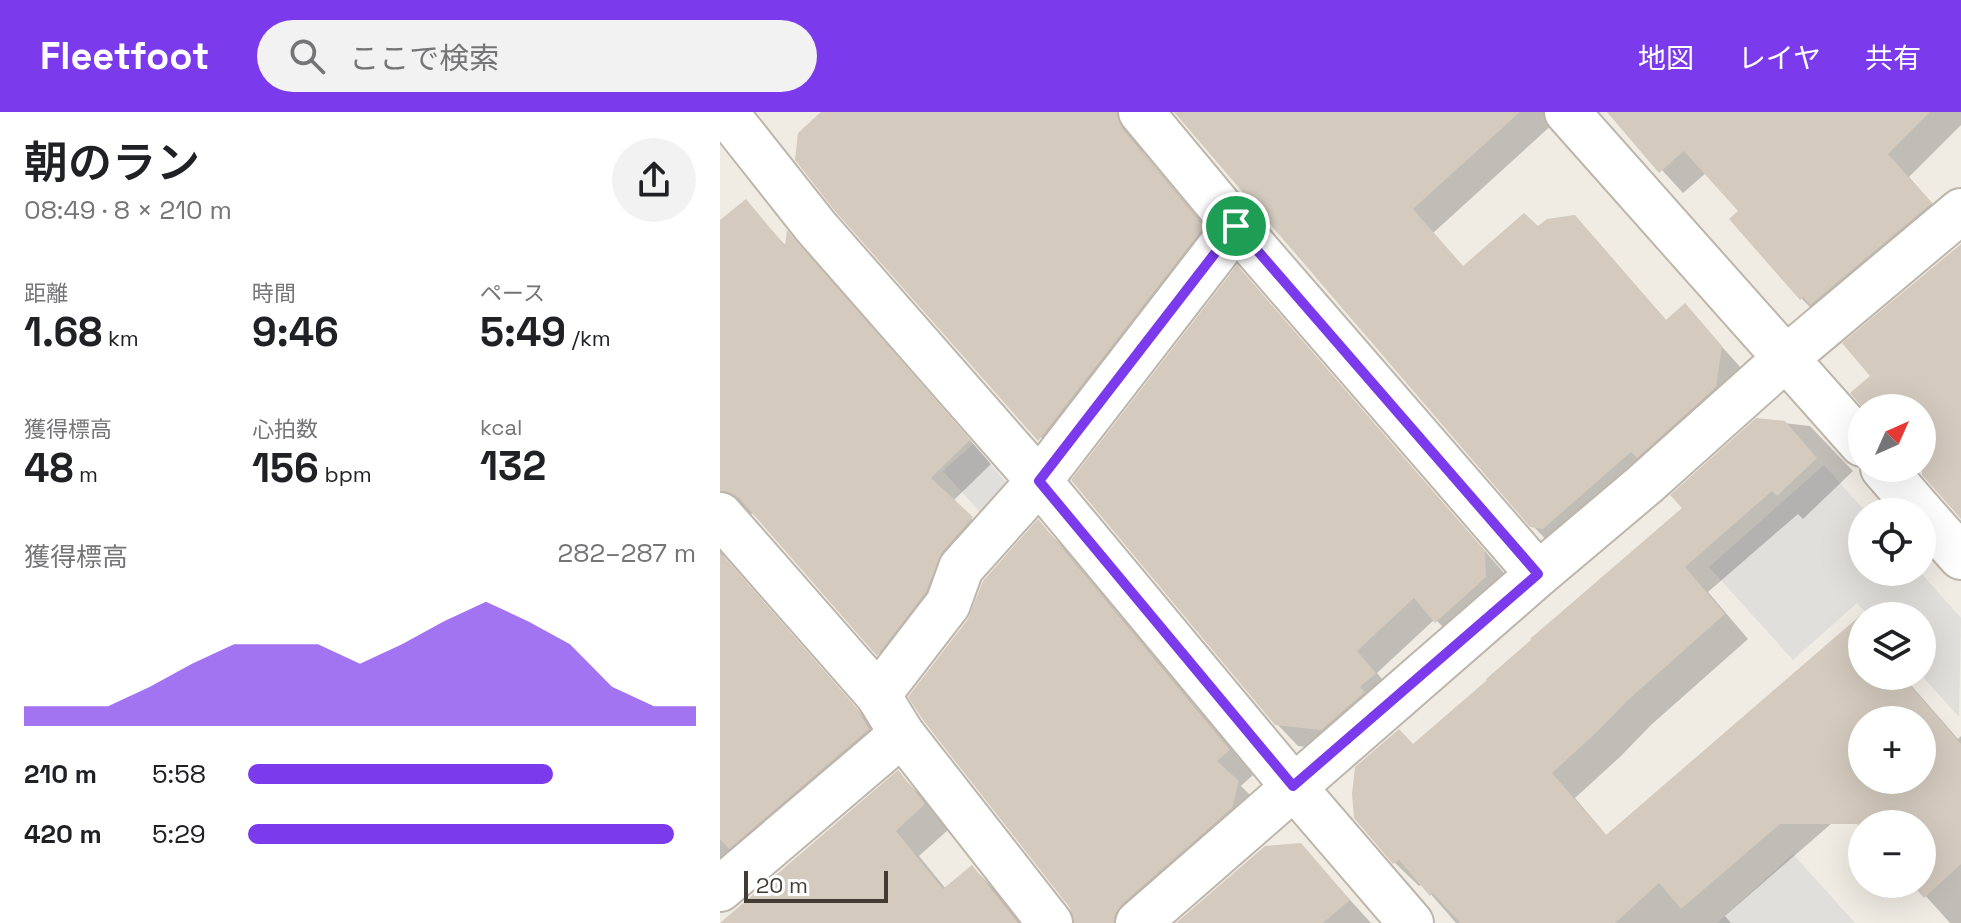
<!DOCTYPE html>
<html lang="ja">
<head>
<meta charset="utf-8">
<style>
	body { margin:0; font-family:"Space Grotesk","Noto Sans JP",sans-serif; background:#f2f2f2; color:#202124; height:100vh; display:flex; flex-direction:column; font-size:30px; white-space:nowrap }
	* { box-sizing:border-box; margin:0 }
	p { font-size:26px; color:#757577 }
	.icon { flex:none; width:44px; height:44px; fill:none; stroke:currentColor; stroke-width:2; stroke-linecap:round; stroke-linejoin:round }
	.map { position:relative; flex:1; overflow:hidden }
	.panel { display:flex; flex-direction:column; background:#fff; width:720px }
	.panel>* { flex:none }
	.needle { width:52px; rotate:45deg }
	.controls { position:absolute; left:1128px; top:282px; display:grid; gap:16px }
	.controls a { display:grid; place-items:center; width:88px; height:88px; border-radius:50%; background:#fff; box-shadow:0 8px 32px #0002; font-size:40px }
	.scale { position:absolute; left:24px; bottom:20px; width:144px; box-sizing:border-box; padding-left:8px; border:4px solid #423c35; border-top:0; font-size:22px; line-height:28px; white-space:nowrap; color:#423c35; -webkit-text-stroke:6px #fff; paint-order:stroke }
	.pin { position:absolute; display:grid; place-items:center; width:68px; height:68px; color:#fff; margin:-34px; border:4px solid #fff; border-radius:50%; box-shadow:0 2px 8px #0007 }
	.round { display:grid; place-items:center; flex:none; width:84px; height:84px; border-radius:42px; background:#f2f2f2 }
	.summary { display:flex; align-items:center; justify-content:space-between; height:136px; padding:0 24px }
	h1 { font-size:44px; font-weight:600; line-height:60px }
	.stats { display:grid; grid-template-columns:repeat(3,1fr); gap:12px; height:136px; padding:8px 24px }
	.stats div { display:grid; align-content:center }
	.stats b { font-size:40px; font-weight:600 }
	.stats small { font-size:22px; font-weight:400 }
	.stats p { font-size:22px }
	.chart { height:224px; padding:16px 24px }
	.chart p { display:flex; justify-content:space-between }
	.chart svg { width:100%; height:144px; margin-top:8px; fill:#7c3aed; opacity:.7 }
	ul { padding:0 24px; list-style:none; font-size:26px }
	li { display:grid; grid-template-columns:128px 96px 1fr; align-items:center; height:60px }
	li i { height:20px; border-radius:10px; background:#7c3aed }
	header { display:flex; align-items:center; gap:48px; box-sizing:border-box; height:112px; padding:0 40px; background:#7c3aed; color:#fff }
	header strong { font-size:38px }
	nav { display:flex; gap:44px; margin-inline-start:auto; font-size:28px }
	.search { width:560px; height:72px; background:#f2f2f2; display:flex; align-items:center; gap:20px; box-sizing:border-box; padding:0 28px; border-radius:44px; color:#757577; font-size:30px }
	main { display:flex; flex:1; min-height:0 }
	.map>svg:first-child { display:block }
</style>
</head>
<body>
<header>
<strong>Fleetfoot</strong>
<div class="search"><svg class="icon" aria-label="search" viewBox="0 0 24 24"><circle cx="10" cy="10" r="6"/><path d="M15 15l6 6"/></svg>ここで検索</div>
<nav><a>地図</a><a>レイヤ</a><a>共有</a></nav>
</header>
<main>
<section class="panel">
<div class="summary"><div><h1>朝のラン</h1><p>08:49 · 8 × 210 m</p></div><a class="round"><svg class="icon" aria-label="share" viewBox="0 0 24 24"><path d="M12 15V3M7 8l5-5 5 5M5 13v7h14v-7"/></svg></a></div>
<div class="stats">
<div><p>距離</p><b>1.68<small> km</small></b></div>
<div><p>時間</p><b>9:46</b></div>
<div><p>ペース</p><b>5:49<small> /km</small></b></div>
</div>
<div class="stats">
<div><p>獲得標高</p><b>48<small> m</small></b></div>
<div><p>心拍数</p><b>156<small> bpm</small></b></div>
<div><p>kcal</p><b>132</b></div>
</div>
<div class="chart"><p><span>獲得標高</span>282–287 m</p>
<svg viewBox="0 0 160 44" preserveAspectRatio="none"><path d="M0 44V38L10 38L20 38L30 32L40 25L50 19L60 19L70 19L80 25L90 19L100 12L110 6L120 12L130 19L140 32L150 38L160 38V44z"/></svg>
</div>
<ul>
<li><b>210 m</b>5:58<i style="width:68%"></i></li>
<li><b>420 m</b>5:29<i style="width:95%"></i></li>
</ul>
</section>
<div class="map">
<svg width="1241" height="811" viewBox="0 0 1241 811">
	<rect width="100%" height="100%" fill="#f0ece4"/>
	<g fill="#e1dfdc">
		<polygon points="253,332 296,382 267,408 223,359"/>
		<polygon points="1104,353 1146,400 1142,400 1142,460 1200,460 1241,506 1239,605 1202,564 1202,504 1149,504 1137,491 1073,548 989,455"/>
		<polygon points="1073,742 1135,811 997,811"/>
	</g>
	<g fill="#0003" fill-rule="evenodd">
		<polygon points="105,0 433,0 418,27 423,40 505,138 342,349 117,98"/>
		<polygon points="456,0 846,0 713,121 744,156 818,117 854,105 947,209 965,194 1023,258 834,436 812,413 537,96"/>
		<polygon points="889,0 1241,0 1241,13 1189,65 1232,114 1103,208 1081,186 1021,99 986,61 963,81"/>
		<polygon points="25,90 67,135 90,144 271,352 233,389 275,430 181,565 34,402 20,401 0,417 0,111"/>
		<polygon points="517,156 785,462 786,487 738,530 715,507 657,561 675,583 623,638 578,634 557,612"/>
		<path d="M1037 308 1090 314 1133 359 1083 407 1078 402 988 480 1028 527 931 613 901 644 855 686 887 724 1142 519V564H1183L1238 627 1241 624V811H1230L1195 772H1202V712H1142V714L1127 698 1005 804 1011 811H736L702 772 699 774 674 750 693 634 965 396ZM1142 608H1202V668H1142Z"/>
		<polygon points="318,410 342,434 533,663 521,674 542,695 432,811 356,811 250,508"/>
		<polygon points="0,436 4,445 161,624 0,769"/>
		<polygon points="178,661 202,685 228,718 199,744 226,777 252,755 276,779 301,811 33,811"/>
		<polygon points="580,733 651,811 459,811"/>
	</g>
	<g fill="#d4cabe" fill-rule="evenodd">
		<polygon points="101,0 397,0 402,16 484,115 318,329 115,99 75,48 78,21"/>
		<polygon points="454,0 800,0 693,97 743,154 804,101 818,114 827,107 855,103 946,208 965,191 1002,234 996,275 917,346 911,340 823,417 810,415"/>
		<polygon points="887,0 1210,0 1168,42 1212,91 1090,193 1083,185 1080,188 1009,107 1018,99 964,39 939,61"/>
		<polygon points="26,87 65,134 67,118 250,328 211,366 253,405 222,440 206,480 157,544 19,386 9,380 0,379 0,108"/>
		<polygon points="1241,132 1241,407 1202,363 1202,296 1143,296 1130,281 1150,264 1122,231"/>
		<polygon points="517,153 765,439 766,465 715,511 694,486 637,539 656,561 640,575 645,580 601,618 555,613 351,368"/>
		<path d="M1036 306 1065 309 1097 346 1057 384 1052 379 965 455 1005 502 907 589 877 620 832 661 886 723 1142 502V564H1182L1241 632V752L1204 786 1192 772H1202V712H1142V717L1137 712H1060L961 797 939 771 895 811H740L713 781 710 784 679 748 673 752 634 706 632 682 635 655 679 617 693 632 767 568 766 567 811 528 810 527 962 396 950 383ZM1142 608H1202V668H1142Z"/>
		<polygon points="318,407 510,638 497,649 519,669 512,696 402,792 395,802 394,811 354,811 350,796 203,608 188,585 248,507 263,469"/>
		<polygon points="0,441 138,598 149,617 9,737 0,727"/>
		<polygon points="178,658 205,692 176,719 223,777 252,753 298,811 0,811"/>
		<polygon points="581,731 630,788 603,811 456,811 545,734"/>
	</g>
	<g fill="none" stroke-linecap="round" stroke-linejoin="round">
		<defs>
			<g id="minor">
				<polyline points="5,0 96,115 319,369 573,674 691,811"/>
				<polyline points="421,0 516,114 818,462"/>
				<polyline points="847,0 1142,332"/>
				<polyline points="1163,356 1201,400"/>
				<polyline points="1202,401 1241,445"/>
				<polyline points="0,403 158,583 182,622 330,811"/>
				<polyline points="158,583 228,492 241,456 319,369 516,114"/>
				<polyline points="0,777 182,622"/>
				<polyline points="418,811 815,465 924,373 1066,246 1241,99"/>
			</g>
		</defs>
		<use href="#minor" stroke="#beb6ab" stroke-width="48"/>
		<use href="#minor" stroke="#fff" stroke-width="44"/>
	</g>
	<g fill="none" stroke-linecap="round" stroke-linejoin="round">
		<defs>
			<polygon id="route" points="516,114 818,462 573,674 319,369"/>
		</defs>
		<use href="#route" stroke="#fff" stroke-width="16"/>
		<use href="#route" stroke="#7c3aed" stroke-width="10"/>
	</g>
</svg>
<div class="controls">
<a><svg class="needle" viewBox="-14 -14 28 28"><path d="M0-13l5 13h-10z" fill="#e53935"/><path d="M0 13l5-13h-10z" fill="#757577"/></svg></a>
<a><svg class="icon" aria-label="locate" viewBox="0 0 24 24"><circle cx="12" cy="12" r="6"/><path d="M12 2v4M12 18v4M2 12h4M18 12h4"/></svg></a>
<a><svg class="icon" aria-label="layers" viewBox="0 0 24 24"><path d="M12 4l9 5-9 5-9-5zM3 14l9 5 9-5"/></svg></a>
<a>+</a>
<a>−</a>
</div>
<div class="scale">20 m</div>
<div class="pin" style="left:516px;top:114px;background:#1e9e55"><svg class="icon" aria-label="arrive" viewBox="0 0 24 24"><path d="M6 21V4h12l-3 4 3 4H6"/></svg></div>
</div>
</main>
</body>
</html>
